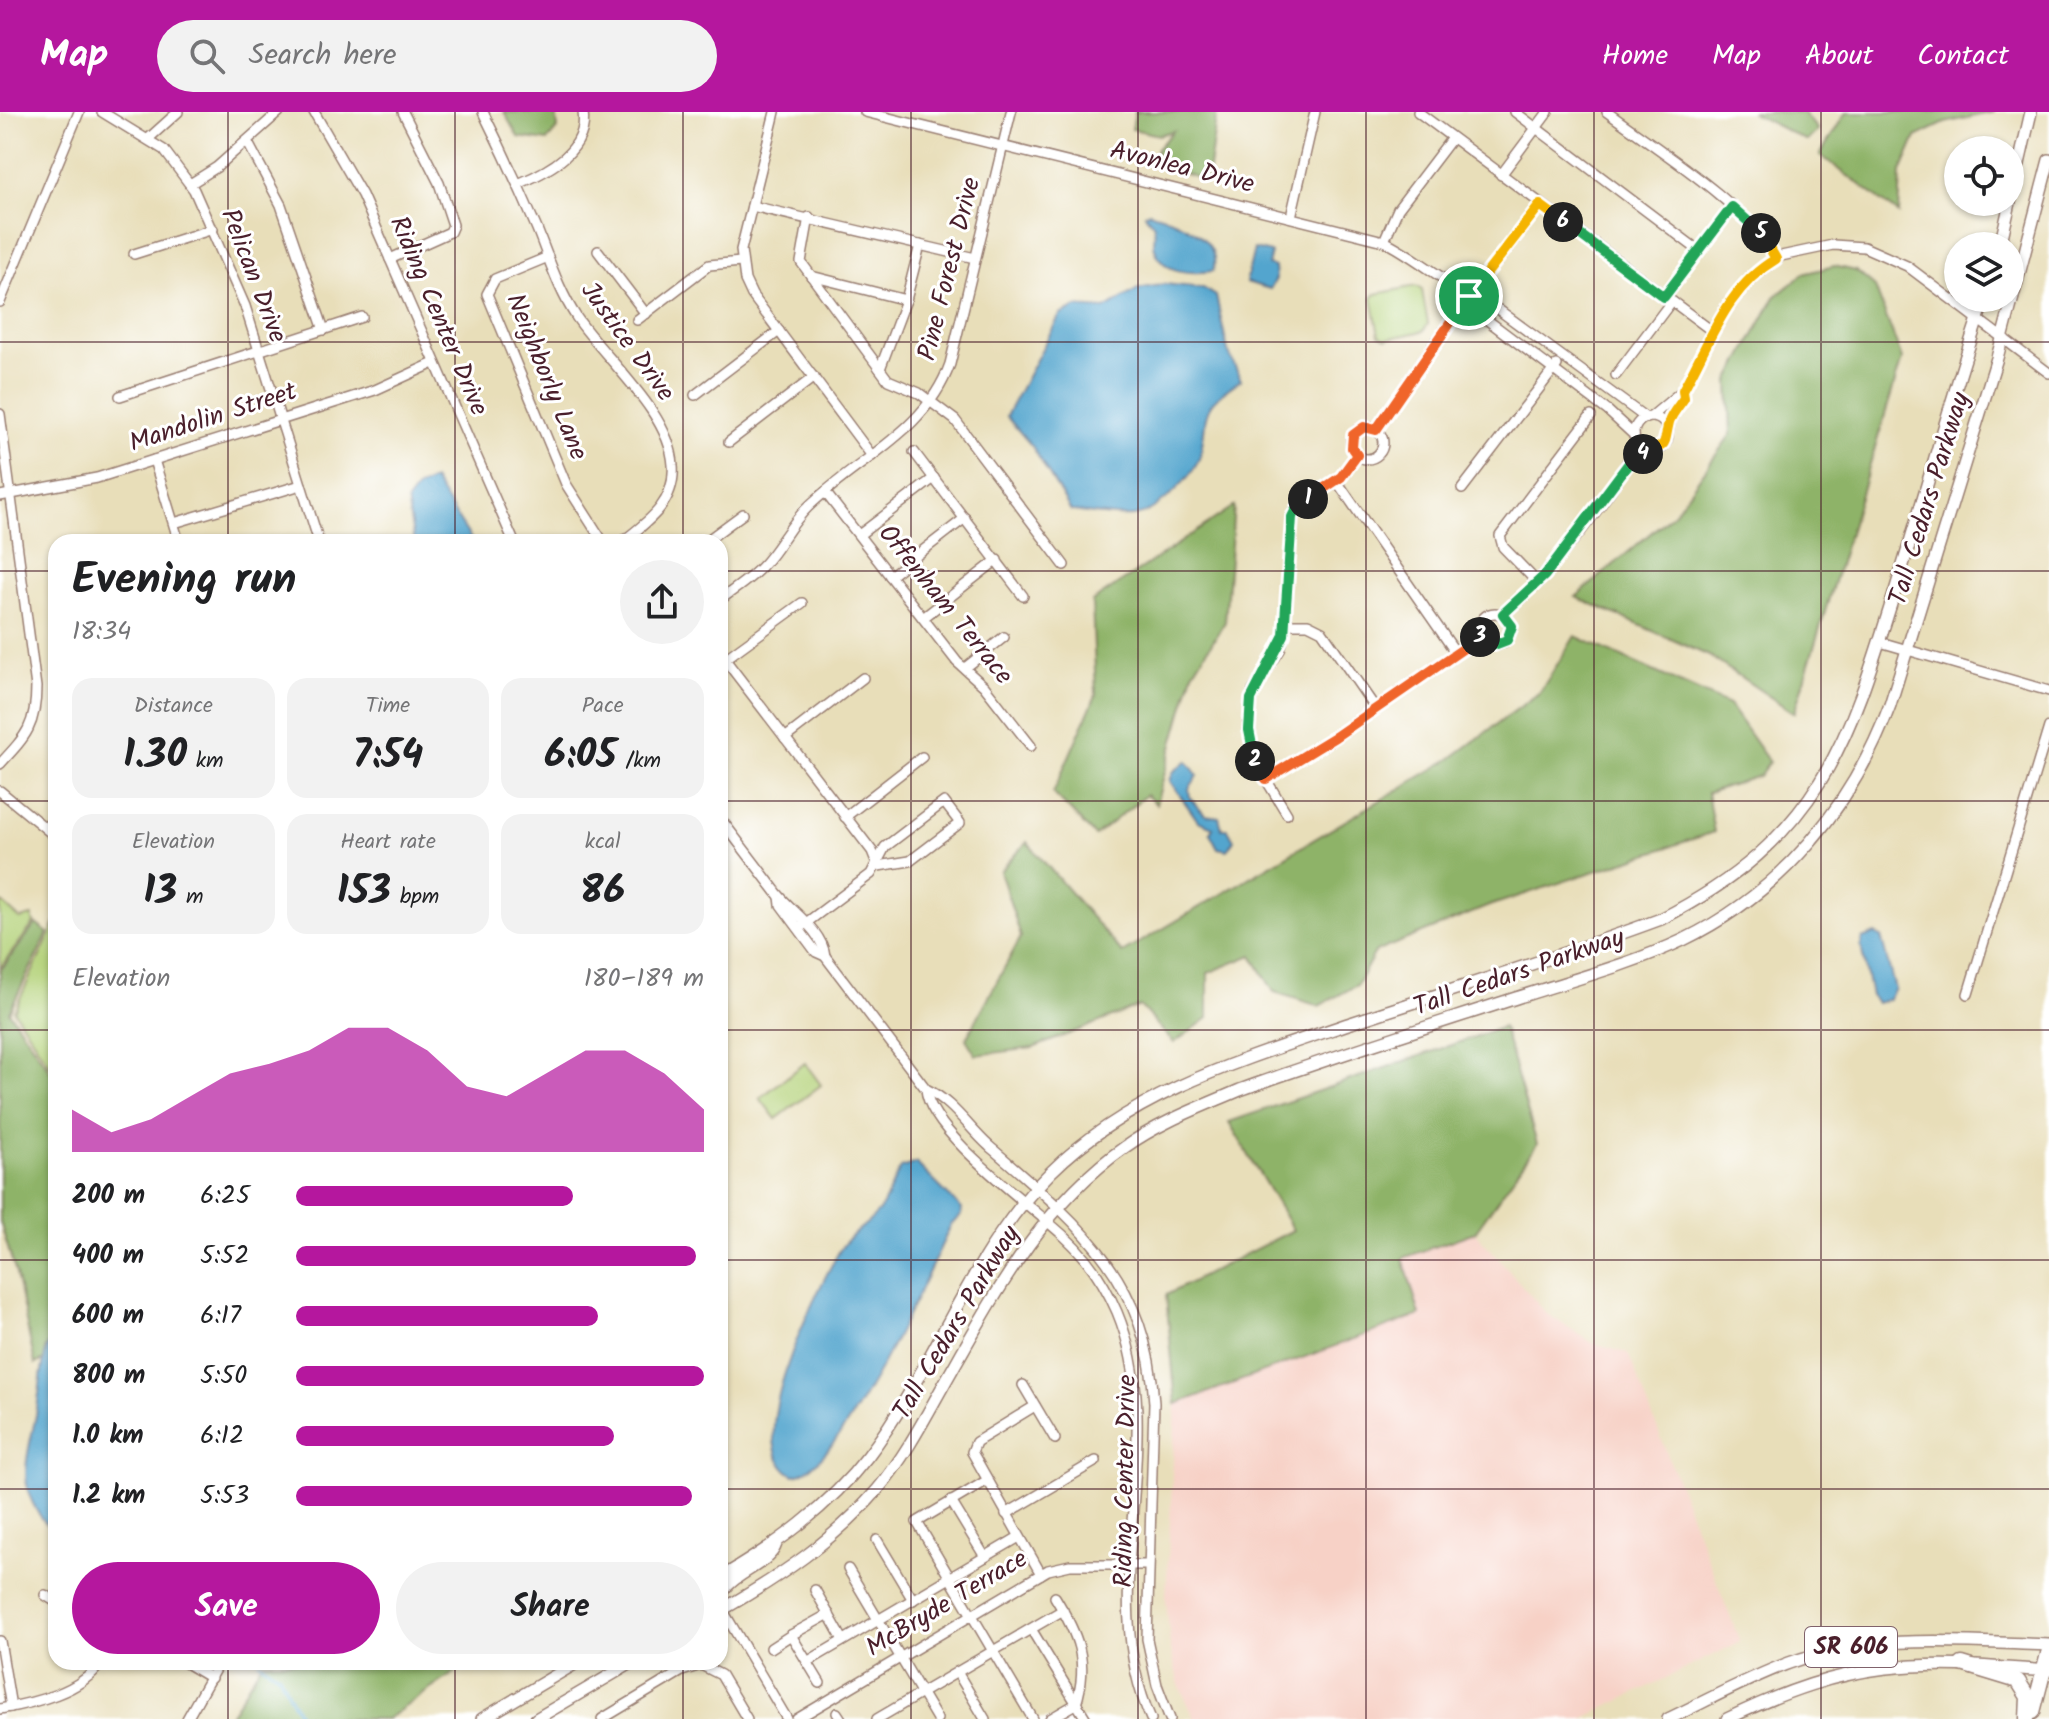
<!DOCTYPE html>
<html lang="en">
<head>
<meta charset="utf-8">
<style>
	body { margin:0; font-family:Kalam,sans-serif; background:#f2f2f2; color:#202124; height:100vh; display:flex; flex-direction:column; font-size:30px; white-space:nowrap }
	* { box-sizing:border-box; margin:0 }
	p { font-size:26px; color:#757577 }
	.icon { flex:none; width:44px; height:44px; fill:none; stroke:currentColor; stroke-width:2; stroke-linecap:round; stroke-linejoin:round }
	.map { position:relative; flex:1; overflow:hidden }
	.panel { position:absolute; left:48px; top:422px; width:680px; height:1136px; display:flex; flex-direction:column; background:#fff; border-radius:24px; box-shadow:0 2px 6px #0004 }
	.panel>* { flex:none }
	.tools { position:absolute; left:1944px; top:24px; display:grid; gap:16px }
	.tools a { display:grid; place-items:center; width:80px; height:80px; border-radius:50%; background:#fff; box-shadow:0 2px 6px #0004; font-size:40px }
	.pin { position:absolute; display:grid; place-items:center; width:68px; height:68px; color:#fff; margin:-34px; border:4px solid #fff; border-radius:50%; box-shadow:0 2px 8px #0007 }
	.km { position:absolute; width:40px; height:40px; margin:-20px; border-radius:50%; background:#222; color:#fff; font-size:22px; line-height:40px; text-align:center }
	.round { display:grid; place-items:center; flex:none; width:84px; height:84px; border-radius:42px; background:#f2f2f2 }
	.headline { display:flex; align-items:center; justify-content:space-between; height:136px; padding:0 24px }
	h1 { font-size:44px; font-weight:800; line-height:60px }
	.stats { display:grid; grid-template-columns:repeat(3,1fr); gap:12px; height:136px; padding:8px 24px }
	.stats div { display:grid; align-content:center; border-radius:20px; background:#f2f2f2; text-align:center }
	.stats b { font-size:40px; font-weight:800 }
	.stats small { font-size:22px; font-weight:400 }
	.stats p { font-size:22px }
	.chart { height:224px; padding:16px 24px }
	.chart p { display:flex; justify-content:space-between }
	.chart svg { width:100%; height:144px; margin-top:8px; fill:#b5179e; opacity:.7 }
	.action { display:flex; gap:16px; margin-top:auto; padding:16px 24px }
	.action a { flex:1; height:92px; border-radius:48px; background:#b5179e; color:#fff; font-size:32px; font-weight:800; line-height:92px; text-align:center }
	.action a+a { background:#f2f2f2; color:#202124 }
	ul { padding:0 24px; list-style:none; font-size:26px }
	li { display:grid; grid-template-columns:128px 96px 1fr; align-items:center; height:60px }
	li i { height:20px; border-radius:10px; background:#b5179e }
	header { display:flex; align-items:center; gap:48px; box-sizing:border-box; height:112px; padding:0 40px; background:#b5179e; color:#fff }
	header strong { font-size:38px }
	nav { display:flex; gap:44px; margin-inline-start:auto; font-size:28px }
	.search { width:560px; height:72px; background:#f2f2f2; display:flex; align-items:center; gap:20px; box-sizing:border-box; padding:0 28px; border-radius:44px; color:#757577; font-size:30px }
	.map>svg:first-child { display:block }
</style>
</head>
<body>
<header>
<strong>Map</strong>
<div class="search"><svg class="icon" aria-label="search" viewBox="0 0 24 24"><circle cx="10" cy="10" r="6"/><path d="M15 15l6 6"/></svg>Search here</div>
<nav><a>Home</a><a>Map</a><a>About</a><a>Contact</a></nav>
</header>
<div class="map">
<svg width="2049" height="1607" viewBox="0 0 2049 1607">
	<rect width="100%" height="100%" fill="#fff"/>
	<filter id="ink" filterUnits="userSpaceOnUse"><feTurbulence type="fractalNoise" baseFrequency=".0125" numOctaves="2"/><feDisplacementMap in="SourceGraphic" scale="16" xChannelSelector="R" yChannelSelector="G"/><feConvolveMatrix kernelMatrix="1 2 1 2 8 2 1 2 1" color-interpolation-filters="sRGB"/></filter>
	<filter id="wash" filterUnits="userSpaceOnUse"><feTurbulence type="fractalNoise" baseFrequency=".006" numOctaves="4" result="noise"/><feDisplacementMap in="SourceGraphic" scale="32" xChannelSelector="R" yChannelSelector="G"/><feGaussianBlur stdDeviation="1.8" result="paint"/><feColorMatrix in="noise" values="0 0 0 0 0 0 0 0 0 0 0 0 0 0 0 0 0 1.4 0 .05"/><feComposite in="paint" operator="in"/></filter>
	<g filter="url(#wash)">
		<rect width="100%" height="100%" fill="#e8deb9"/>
		<polygon fill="#f7d1c6" points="1475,1120 1547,1202 1596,1233 1628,1241 1740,1530 1582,1607 1195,1607 1179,1573 1170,1534 1166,1486 1176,1292 1420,1204 1402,1146"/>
		<g fill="#b3d178" stroke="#7e7852" stroke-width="2">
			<polygon points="1416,174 1422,178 1428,212 1423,219 1386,227 1379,223 1372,186 1376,182"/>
			<polygon points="0,789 20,807 32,804 34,811 0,856"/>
			<polygon points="56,810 56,952 50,954 14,899"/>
			<polygon points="805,951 821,973 776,1007 760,986"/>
		</g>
		<g fill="#8eb368" stroke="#6c694a" stroke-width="2">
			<polygon points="504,0 556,0 558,16 547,29 518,25"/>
			<polygon points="1135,0 1217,0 1207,69 1164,55 1156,38 1173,19 1159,23 1132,17"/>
			<polygon points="1750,0 1802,0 1818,18 1807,29"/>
			<polygon points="1846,0 1994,0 1945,11 1916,25 1901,60 1899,102 1820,43"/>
			<polygon points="1834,154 1856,159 1875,175 1902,247 1794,601 1709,544 1576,485 1674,401 1731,322 1729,269 1775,185 1803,162"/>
			<polygon points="1234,394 1225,510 1193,561 1156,692 1146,683 1095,724 1053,681 1096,583 1092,490"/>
			<polygon points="1575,524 1729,593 1769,650 1759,664 1707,681 1714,720 1489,794 1375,840 1357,873 1319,894 1274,880 1252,843 1208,861 1208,906 1174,931 1140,894 1033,936 976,943 966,927 1021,825 1000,759 1027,730 1122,841 1450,647 1540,580"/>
			<polygon points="36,812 48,821 9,900 56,967 56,1220 45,1238 47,1247 35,1252 16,1162 0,1110 0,859"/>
			<polygon points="1503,915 1537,1032 1475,1120 1403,1146 1420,1203 1176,1292 1166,1183 1293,1118 1229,1010"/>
			<polygon points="262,1550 470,1550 387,1607 228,1607"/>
		</g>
		<g fill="#53a5ce" stroke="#4e627c" stroke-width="2">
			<path d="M1149 100C1176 108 1223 126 1213 159 1189 162 1159 162 1154 132 1154 126 1156 117 1153 112 1151 108 1147 106 1145 102Z"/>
			<polygon points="1254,137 1271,141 1268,153 1275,155 1276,167 1270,177 1246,170"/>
			<path d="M1165 172 1203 176 1216 184 1228 239 1241 268C1196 297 1210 299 1200 344 1195 364 1154 403 1133 404 1114 406 1091 401 1071 399L1032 334 1006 304 1060 203 1077 195 1105 197 1138 177Z"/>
			<polygon points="433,368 473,430 414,430 407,389 418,375"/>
			<polygon points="1187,649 1198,664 1189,676 1190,686 1205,703 1219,705 1222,717 1228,717 1234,728 1227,738 1218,736 1210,721 1213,715 1198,709 1170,669 1173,660"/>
			<polygon points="1875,822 1881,825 1895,877 1889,887 1877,891 1871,884 1861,834 1862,827"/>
			<path d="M916 1051 962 1097 961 1103 951 1113C930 1157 839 1361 794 1363 737 1334 817 1178 840 1138 849 1122 867 1114 879 1099 889 1085 892 1069 901 1056Z"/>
			<path d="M56 1220V1423C14 1379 25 1356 36 1303 39 1287 42 1247 47 1236 50 1230 54 1226 56 1220Z"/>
		</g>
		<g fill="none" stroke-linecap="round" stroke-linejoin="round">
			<polyline stroke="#53a5ce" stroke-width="3" points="259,1550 279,1563 301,1607"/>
		</g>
	</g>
	<g filter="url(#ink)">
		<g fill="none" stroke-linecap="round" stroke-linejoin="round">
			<defs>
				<g id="minor">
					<polyline points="102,0 164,38 194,78 245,194 319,430"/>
					<polyline points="314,0 362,83 514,430"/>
					<path d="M483 0C502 38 520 77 537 117 549 147 559 179 577 206 606 248 670 301 673 353 676 390 649 409 622 430"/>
					<polyline points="775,0 741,138 745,168 752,183 872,344"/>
					<path d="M865 0 1384 129C1415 143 1463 186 1488 190L1646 306"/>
					<polyline points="1418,0 1712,219"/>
					<polyline points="1515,0 1698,138"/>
					<path d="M1607 0C1654 35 1752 96 1776 147"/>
					<polyline points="148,27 178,0"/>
					<polyline points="247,29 281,93 324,218"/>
					<polyline points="1501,63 1548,0"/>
					<polyline points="190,72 217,55 279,0"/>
					<path d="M518 72C549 59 589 38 583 0"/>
					<polyline points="752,94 975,146"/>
					<polyline points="809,105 801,150 888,268 919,281 955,308 1064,453"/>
					<polyline points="1291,105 1315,0"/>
					<polyline points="1384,129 1398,97 1452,26"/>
					<polyline points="598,139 646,202"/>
					<polyline points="134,142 213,117"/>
					<polyline points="548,145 495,167 487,182 566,372 603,430"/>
					<polyline points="390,147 450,120 453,113 439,71 403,0"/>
					<polyline points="811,164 906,188"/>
					<polyline points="1664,185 1732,95"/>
					<polyline points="1474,188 1478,201 1608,299 1634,323"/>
					<polyline points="0,190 79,0"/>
					<polyline points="637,208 709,153 741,150"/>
					<polyline points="880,257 906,188 920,133"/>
					<polyline points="1616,263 1671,190"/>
					<polyline points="695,283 779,219"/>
					<polyline points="120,284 362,205"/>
					<path d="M0 302 36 575C36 614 26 624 0 652"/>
					<polyline points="1651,305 1683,278"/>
					<circle cx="1651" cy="322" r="17"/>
					<circle cx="1367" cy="331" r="16"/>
					<polyline points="1376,318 1435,231 1540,93"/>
					<polyline points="1668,321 1671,305 1684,286 1683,278 1724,199 1748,168 1781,144 1833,133 1864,135 1907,154 2049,261"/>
					<polyline points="729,330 814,265"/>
					<polyline points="914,340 1023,484"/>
					<polyline points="154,348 179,430"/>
					<polyline points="1336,368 1456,541"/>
					<polyline points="1462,377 1557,253"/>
					<polyline points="825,380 957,550 984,574 1031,634"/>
					<polyline points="0,384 97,366 375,278 434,251"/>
					<polyline points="174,411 301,373"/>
					<polyline points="859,423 934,366"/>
					<polyline points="705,430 743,402"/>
					<polyline points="890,464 965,406"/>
					<polyline points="1538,471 1503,435 1500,424 1591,304"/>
					<path d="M720 488C734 477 751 467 763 453 780 435 790 412 808 395 857 347 926 320 950 252L1011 0"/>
					<circle cx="1495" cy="517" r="16"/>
					<path d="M1503 502C1539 474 1627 371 1635 329"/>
					<polyline points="923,506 997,448"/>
					<polyline points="1285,512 1308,512 1322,519 1376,597"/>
					<polyline points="1880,530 2049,579"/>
					<polyline points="720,541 872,739 878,754"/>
					<polyline points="725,547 802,491"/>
					<polyline points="965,556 1004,525"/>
					<polyline points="785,626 863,566"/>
					<polyline points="1266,667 1335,625 1481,524"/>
					<polyline points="0,679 56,725"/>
					<polyline points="1287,702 1253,646 1249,609 1253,579 1280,538 1284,523 1293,401 1298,393 1341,365 1357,343"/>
					<polyline points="845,705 922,645"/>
					<path d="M720 706C739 731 758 756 777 781 791 799 822 818 825 844"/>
					<path d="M780 785 781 793 816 840 825 844 926 977C952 989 968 1015 989 1034 1078 1111 1147 1165 1154 1291L1147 1527 1157 1573 1170 1607"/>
					<polyline points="802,814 871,762 885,735 944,690 960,711 910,749 878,754"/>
					<polyline points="1968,882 2049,615"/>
					<path d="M926 977C929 1021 1031 1093 1065 1125 1087 1145 1105 1172 1117 1200 1171 1329 1093 1478 1151 1607"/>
					<polyline points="1023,1273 1055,1327"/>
					<polyline points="1035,1294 976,1330 972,1340 1041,1462"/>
					<polyline points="986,1369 917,1410 1033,1607"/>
					<polyline points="951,1389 985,1445"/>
					<polyline points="1006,1402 1096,1349"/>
					<polyline points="877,1428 913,1488"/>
					<polyline points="848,1457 937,1607"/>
					<polyline points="815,1478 843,1528"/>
					<polyline points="45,1483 56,1490"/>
					<polyline points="722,1497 787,1607"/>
					<polyline points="1031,1517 1086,1607"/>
					<polyline points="791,1523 829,1502"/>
					<polyline points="0,1529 11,1595"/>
					<polyline points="771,1536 791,1523 820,1571"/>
					<polyline points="184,1550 211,1566"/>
					<polyline points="807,1550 1019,1425"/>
					<polyline points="957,1560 985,1607"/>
					<path d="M0 1597C34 1591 82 1580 101 1550"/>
					<polyline points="837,1601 841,1607"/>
					<polyline points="187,1607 219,1550"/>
					<polyline points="602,1607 682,1559 701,1553 721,1563 747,1607"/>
					<polyline points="797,1607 1048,1458 1070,1453 1148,1453"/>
					<polyline points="877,1607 1063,1498"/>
					<path d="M1050 1607 1076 1592C1090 1549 1077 1521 1055 1485"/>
				</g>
				<g id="major">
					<polyline points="2000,134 2031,0"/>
					<path d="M720 1466C776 1433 828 1396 868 1344 936 1254 970 1140 1051 1060 1133 979 1245 947 1351 911 1454 877 1559 845 1661 807 1823 724 1849 629 1899 466 1928 373 1953 278 1985 186"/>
					<path d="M722 1497C713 1463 768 1458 776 1432"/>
					<path d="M720 1499C779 1465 834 1429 878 1377 908 1341 929 1298 952 1258 999 1175 1045 1091 1125 1035 1160 1010 1201 995 1240 978 1331 945 1424 916 1516 886 1571 868 1630 853 1683 828 1782 780 1852 695 1890 593L1997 246 2049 48"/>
					<polyline points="482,1607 578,1550"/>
					<polyline points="536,1607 633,1550"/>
					<path d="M1668 1607C1708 1588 1748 1566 1789 1551 1874 1521 1961 1530 2049 1533"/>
					<path d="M1727 1607C1851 1547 1915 1548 2048 1559"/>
				</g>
				<g id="highway">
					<polyline points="1962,1552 2018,1569 2028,1585 2027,1607"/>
					<polyline points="2033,1600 2049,1538"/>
				</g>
			</defs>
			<use href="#minor" stroke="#997e72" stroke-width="12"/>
			<use href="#major" stroke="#997e72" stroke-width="14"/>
			<use href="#highway" stroke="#997e72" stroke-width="17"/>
			<use href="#minor" stroke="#fff" stroke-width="9"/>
			<use href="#major" stroke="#fff" stroke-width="11"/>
			<use href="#highway" stroke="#fff" stroke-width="14"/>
		</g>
	</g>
	<g fill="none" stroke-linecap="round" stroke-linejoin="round" filter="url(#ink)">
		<defs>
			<polyline id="split-1" points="1308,387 1341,365 1357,343 1352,336 1353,323 1364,315 1376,318 1469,184"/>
			<polyline id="split-2" points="1255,649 1249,618 1251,587 1284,523 1292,405 1298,393 1308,387"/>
			<polyline id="split-3" points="1255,649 1266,667 1335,625 1480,525"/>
			<polyline id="split-4" points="1480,525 1494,533 1507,528 1512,514 1503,502 1545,463 1629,351 1643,342"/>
			<path id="split-5" d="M1643 342C1669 332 1663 335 1669 310 1672 301 1679 294 1684 286L1683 278C1710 230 1726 176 1776 147L1761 121"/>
			<polyline id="split-6" points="1563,110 1664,185 1732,95 1761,121"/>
			<polyline id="split-7" points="1469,184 1540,93 1563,110"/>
		</defs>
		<use href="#split-1" stroke="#fff" stroke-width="16"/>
		<use href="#split-2" stroke="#fff" stroke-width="16"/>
		<use href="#split-3" stroke="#fff" stroke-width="16"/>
		<use href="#split-4" stroke="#fff" stroke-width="16"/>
		<use href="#split-5" stroke="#fff" stroke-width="16"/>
		<use href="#split-6" stroke="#fff" stroke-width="16"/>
		<use href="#split-7" stroke="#fff" stroke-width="16"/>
		<use href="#split-1" stroke="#f0652b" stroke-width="10"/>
		<use href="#split-2" stroke="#22a559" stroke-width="10"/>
		<use href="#split-3" stroke="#f0652b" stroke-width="10"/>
		<use href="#split-4" stroke="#22a559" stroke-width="10"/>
		<use href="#split-5" stroke="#f5b400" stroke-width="10"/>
		<use href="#split-6" stroke="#22a559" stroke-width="10"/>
		<use href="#split-7" stroke="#f5b400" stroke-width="10"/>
	</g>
	<path fill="none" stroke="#4a1f2b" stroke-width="2" stroke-opacity="0.55" d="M228 0V430M455 0V430M683 0V430M911 0V1607M1138 0V1607M1366 0V1607M1594 0V1607M1821 0V1607M0 230H2049M0 459H56M720 459H2049M0 689H56M720 689H2049M0 918H56M720 918H2049M0 1148H56M720 1148H2049M0 1377H56M720 1377H2049M228 1550V1607M455 1550V1607M683 1550V1607"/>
	<g text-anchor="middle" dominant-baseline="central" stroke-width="6" stroke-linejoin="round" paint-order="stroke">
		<rect fill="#fff" stroke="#80626b" stroke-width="2" x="1805" y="1515" width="92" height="40" rx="6"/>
		<g font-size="24" font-weight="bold" fill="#4a1f2b">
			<text x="1851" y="1535">SR 606</text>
		</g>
		<g font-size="26" fill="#4a1f2b" stroke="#fff">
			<text transform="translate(1182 56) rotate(14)">Avonlea Drive</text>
			<text transform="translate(950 157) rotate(-76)">Pine Forest Drive</text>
			<text transform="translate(253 164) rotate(69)">Pelican Drive</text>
			<text transform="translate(438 204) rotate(67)">Riding Center Drive</text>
			<text transform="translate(627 230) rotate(54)">Justice Drive</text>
			<text transform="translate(546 265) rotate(68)">Neighborly Lane</text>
			<text transform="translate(213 306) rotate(-18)">Mandolin Street</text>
			<text transform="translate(1930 387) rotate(-73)">Tall Cedars Parkway</text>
			<text transform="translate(945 493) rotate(51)">Offenham Terrace</text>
			<text transform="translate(1519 861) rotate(-19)">Tall Cedars Parkway</text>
			<text transform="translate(957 1211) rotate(-59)">Tall Cedars Parkway</text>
			<text transform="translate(1126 1369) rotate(-89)">Riding Center Drive</text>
			<text transform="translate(947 1492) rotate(-31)">McBryde Terrace</text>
		</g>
	</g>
</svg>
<div class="tools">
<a><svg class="icon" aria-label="locate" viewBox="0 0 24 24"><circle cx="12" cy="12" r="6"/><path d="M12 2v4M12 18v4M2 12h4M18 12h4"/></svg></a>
<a><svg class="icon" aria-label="layers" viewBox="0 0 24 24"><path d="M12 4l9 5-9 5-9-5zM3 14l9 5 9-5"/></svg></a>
</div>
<div class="pin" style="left:1469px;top:184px;background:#1e9e55"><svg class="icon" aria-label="arrive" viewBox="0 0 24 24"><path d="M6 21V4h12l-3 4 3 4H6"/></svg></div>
<b class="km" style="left:1308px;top:387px">1</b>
<b class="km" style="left:1255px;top:649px">2</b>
<b class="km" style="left:1480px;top:525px">3</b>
<b class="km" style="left:1643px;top:342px">4</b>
<b class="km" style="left:1761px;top:121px">5</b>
<b class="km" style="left:1563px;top:110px">6</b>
<section class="panel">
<div class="headline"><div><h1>Evening run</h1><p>18:34</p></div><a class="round"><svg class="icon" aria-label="share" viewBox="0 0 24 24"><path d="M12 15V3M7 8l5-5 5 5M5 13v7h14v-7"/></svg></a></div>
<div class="stats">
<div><p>Distance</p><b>1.30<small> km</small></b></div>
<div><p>Time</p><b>7:54</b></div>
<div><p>Pace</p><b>6:05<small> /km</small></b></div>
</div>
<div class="stats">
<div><p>Elevation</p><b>13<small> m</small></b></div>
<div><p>Heart rate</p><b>153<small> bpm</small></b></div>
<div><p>kcal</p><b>86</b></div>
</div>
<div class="chart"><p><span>Elevation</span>180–189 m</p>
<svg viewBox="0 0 160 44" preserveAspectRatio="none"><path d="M0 44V31L10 38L20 34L30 27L40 20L50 17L60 13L70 6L80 6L90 13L100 24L110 27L120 20L130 13L140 13L150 20L160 31V44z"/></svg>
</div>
<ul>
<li><b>200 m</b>6:25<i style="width:68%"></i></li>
<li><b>400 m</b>5:52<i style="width:98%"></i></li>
<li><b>600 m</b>6:17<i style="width:74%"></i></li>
<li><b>800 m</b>5:50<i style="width:100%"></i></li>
<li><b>1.0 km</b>6:12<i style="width:78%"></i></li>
<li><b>1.2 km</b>5:53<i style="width:97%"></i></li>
</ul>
<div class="action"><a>Save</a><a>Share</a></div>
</section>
</div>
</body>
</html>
